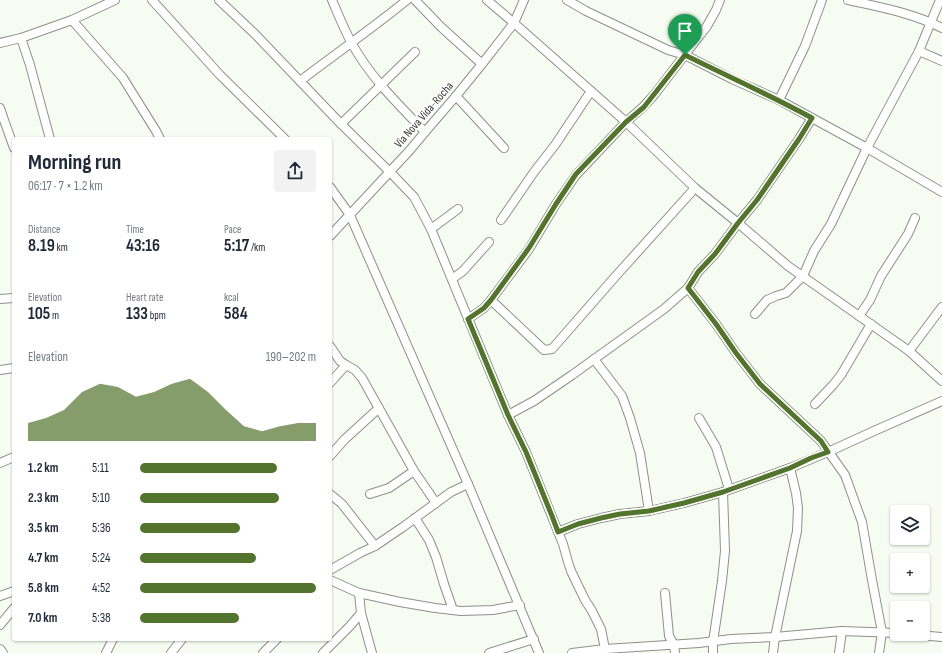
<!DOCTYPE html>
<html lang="en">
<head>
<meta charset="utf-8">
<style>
	body { margin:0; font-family:"Sofia Sans Condensed",sans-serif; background:#f2f2f3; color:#1f2937; height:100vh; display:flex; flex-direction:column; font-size:15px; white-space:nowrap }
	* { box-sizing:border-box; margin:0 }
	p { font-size:13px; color:#747a83 }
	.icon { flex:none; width:22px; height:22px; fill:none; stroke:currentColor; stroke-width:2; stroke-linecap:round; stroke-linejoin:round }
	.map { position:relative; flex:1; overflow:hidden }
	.panel { position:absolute; left:12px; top:137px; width:320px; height:504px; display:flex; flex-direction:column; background:#fff; border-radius:4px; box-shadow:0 1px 3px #0004 }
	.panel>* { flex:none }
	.tools { position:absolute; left:890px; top:505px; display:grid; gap:8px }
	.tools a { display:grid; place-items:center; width:40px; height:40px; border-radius:4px; background:#fff; box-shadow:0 1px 3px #0004; font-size:20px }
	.pin { position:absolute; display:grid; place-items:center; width:34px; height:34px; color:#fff; margin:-41px -17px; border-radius:50% 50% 50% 0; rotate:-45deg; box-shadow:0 0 4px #0007 }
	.pin .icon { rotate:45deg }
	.round { display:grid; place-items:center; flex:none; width:42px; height:42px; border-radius:4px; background:#f2f2f3 }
	.headline { display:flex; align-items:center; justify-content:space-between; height:68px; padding:0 16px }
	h1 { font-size:22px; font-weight:700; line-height:30px }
	.figures { display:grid; grid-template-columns:repeat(3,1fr); gap:6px; height:68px; padding:4px 16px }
	.figures div { display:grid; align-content:center }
	.figures b { font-size:17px; font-weight:700 }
	.figures small { font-size:11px; font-weight:400 }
	.figures p { font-size:11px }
	.chart { height:112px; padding:8px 16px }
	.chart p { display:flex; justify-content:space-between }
	.chart svg { width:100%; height:72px; margin-top:4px; fill:#52742c; opacity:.7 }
	ul { padding:0 16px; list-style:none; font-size:13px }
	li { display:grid; grid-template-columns:64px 48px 1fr; align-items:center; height:30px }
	li i { height:10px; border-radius:5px; background:#52742c }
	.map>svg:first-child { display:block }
</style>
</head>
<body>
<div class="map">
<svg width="942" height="653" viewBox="0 0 942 653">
	<rect width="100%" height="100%" fill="#f6fcf1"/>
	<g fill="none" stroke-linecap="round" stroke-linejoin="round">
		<defs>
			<g id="minor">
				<polyline points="152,0 220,75 285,139"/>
				<polyline points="219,0 254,33 341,124 390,172 414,197 431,229 508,415 526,452 563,544 568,562 571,571 585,600 592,611 601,629 605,649"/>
				<path d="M332 0C338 14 344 29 351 42 370 77 398 104 425 132"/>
				<polyline points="415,0 441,27 482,64"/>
				<polyline points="487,0 514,23 591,91 626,122 695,188 738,223 788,266 909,351 942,381"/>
				<polyline points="567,0 586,11 668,50 685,55 732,79 779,100 867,148 942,192"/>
				<path d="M848 0C879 7 913 13 942 28"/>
				<polyline points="72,20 123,78 156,131 160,139"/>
				<polyline points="21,38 30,65 50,139"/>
				<polyline points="0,43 21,38 72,20 115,0"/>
				<polyline points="919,51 942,61"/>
				<path d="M300 81C335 54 373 28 407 0"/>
				<polyline points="456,96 504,148"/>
				<polyline points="779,100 805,46 822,0"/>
				<polyline points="0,108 4,120 14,148"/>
				<polyline points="341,124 415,52"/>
				<polyline points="330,187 350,215 468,484 539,653"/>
				<polyline points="501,220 534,172 555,145 591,91"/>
				<polyline points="431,229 458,209"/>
				<polyline points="330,236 410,150 425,132 456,96 482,64 514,23 524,0"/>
				<polyline points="452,279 463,271 489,242"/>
				<polyline points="688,288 716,324 736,353 760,384 821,441 845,475 862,522 872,580 882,632 879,653"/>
				<polyline points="0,299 14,298"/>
				<polyline points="491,300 544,350 552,349 614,278 695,188"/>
				<polyline points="755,314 767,300 776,296 786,293 803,276 814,251 831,224 867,148 919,51 940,0"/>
				<polyline points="859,316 870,300 881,276 908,234 915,218"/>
				<polyline points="468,319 484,308 491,300 529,249 556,204 576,175 626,122 643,107 654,95 707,26 716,10 720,0"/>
				<polyline points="330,346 340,361 346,365 355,370 362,378 414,471 436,503"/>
				<polyline points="909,351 942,307"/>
				<polyline points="594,359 622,396 630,418 640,453 649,511"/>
				<polyline points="0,370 14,368"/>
				<polyline points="330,383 346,365"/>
				<polyline points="815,404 833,385 841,375 871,324"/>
				<polyline points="508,415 534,401 572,375 664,309 688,288 698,272 715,254 738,223 757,200 799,139 812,118"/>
				<polyline points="699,418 716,447 729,489"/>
				<polyline points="330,456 344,440 379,408"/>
				<polyline points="0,463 14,457"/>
				<polyline points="330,494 342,504 375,546"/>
				<polyline points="370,494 389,488 414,471"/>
				<polyline points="415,518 429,540 436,557 444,584 453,610"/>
				<polyline points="558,532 578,524 601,518 620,514 649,511 684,503 723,492 790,468 828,452 874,431 942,401"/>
				<polyline points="330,570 360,553 375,546 403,527 451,492 468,484"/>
				<polyline points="330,580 359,593 400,602 435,608 461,611 493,610 520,605"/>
				<polyline points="359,593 361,613 372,653"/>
				<polyline points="665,593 669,636 674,645 675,653"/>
				<polyline points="0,596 14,591"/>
				<polyline points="0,625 14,608"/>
				<polyline points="905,634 942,637"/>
				<polyline points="0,649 3,653"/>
				<polyline points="106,653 113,639"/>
				<polyline points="171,653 182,639"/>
				<polyline points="263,653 277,639"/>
				<polyline points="323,653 350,626 361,613"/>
				<polyline points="489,653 534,639"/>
				<polyline points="572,653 605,649 699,643 731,639 775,637 842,631 897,633"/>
				<polyline points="713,653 713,642 722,581 725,551 723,492"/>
				<polyline points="773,653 775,637 797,531 798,508 796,493 790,468"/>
				<polyline points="839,653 842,631"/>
			</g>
		</defs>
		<use href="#minor" stroke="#8c9288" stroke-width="10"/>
		<use href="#minor" stroke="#fff" stroke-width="8"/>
	</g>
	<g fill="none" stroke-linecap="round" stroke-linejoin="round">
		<defs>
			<path id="route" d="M685 55C727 76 770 95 812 118L799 139 757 200 738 223 715 254 698 272 688 288 716 324 736 353 760 384 821 441 828 452 811 458 790 468 723 492 684 503 649 511 620 514 601 518 578 524 558 532 552 516 526 452 508 415 468 319 484 308 491 300 529 248 556 204 576 174 626 122 644 107Z"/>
		</defs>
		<use href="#route" stroke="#fff" stroke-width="8"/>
		<use href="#route" stroke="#52742c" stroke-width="5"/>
	</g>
	<g text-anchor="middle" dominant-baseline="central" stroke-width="4" stroke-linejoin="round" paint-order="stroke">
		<g font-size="12" fill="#393b37" stroke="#fff">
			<text transform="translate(424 115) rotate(-49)">Via Nova Vida-Rocha</text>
		</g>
	</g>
</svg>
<div class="tools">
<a><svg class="icon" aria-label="layers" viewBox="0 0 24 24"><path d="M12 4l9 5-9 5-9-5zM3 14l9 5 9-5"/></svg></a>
<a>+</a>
<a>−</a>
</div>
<div class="pin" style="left:685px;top:55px;background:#1e9e55"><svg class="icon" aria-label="arrive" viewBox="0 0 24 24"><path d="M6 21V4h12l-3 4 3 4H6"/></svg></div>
<section class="panel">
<div class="headline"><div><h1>Morning run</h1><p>06:17 · 7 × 1.2 km</p></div><a class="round"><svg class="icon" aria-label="share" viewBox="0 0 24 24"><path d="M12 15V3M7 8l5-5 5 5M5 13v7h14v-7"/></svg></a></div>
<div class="figures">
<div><p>Distance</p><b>8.19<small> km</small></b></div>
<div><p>Time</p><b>43:16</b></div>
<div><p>Pace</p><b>5:17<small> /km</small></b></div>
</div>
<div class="figures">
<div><p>Elevation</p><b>105<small> m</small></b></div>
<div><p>Heart rate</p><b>133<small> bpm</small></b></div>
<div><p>kcal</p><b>584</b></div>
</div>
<div class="chart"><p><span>Elevation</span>190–202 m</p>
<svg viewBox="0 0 160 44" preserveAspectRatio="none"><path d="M0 44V33L10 30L20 25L30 14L40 9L50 11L60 17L70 14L80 9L90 6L100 14L110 25L120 35L130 38L140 35L150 33L160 33V44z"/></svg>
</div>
<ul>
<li><b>1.2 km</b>5:11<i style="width:78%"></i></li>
<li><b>2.3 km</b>5:10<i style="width:79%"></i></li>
<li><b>3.5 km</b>5:36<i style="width:57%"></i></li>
<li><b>4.7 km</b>5:24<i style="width:66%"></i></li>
<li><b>5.8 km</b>4:52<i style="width:100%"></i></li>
<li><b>7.0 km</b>5:38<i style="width:56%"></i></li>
</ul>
</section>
</div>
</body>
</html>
